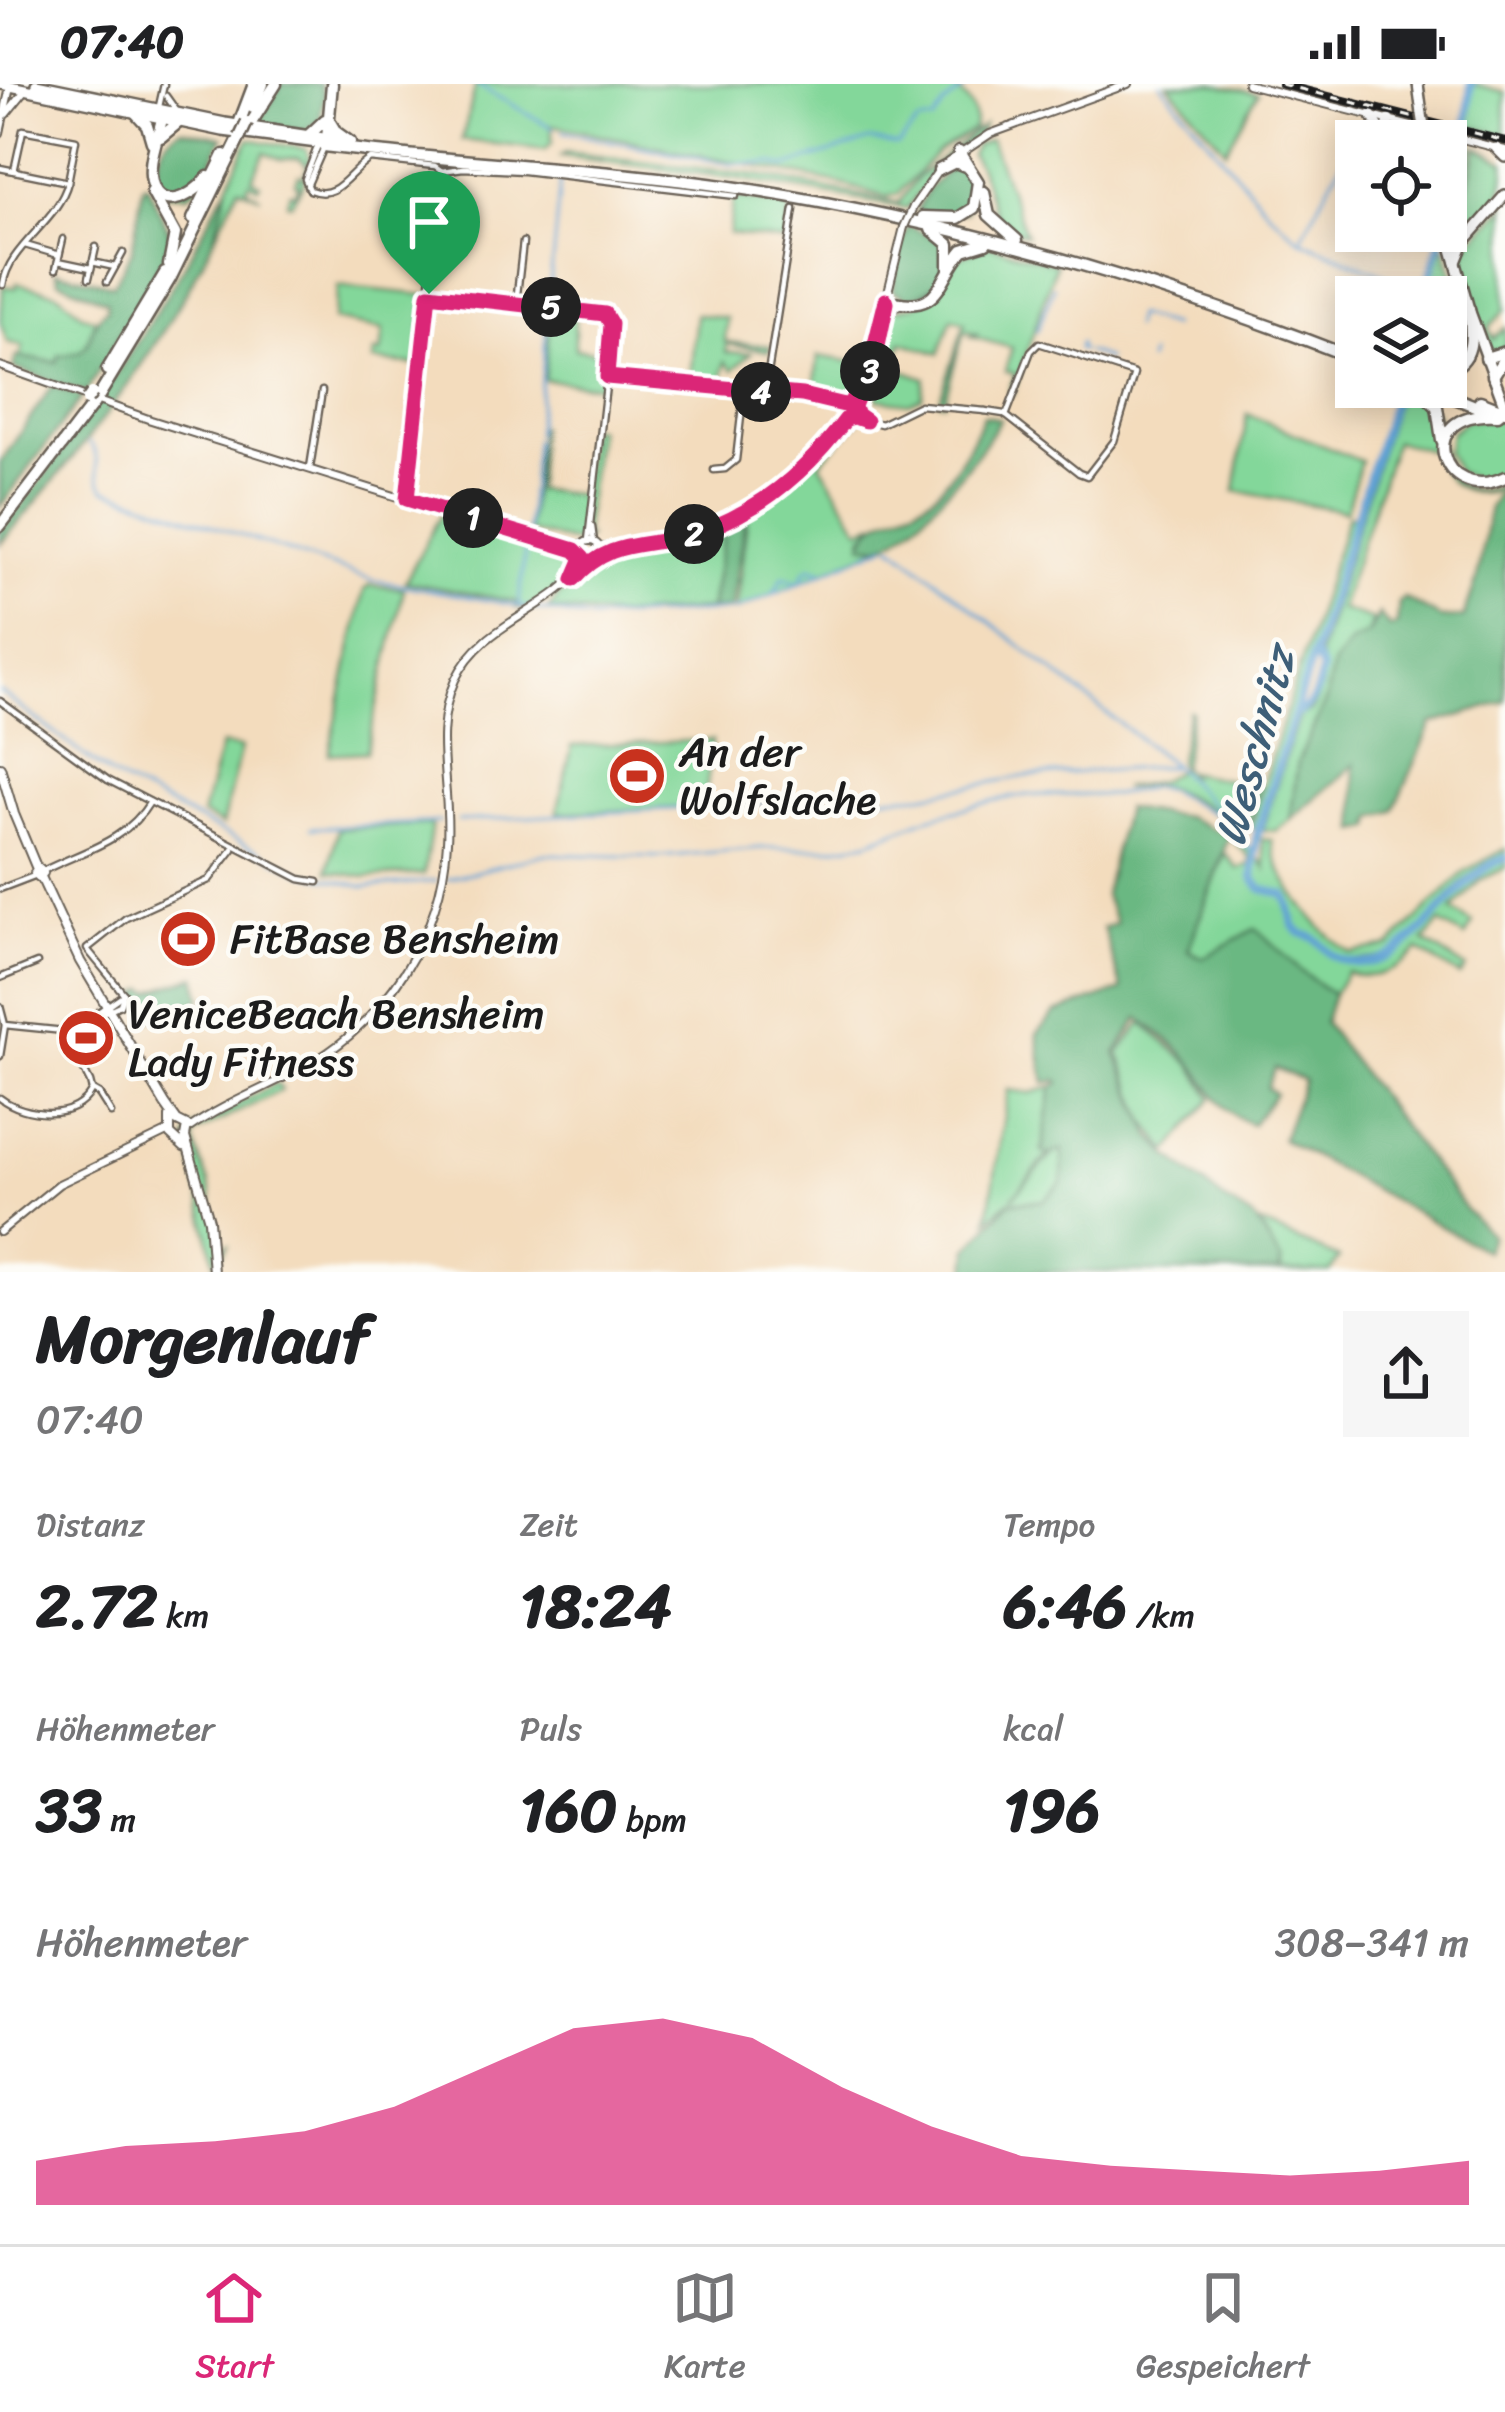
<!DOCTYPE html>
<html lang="de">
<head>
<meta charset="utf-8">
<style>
	body { margin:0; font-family:Sriracha,sans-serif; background:#f6f6f6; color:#202124; height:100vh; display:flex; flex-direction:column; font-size:45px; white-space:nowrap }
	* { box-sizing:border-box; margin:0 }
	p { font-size:39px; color:#757577 }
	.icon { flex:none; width:66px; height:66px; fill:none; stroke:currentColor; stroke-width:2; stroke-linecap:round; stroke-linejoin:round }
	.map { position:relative; height:1188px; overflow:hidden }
	.drawer { display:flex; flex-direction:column; background:#fff; flex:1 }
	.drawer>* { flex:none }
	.fabs { position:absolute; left:1335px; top:36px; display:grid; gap:24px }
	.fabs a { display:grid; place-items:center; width:132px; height:132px; border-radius:0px; background:#fff; box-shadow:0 6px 30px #0003; font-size:60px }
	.pin { position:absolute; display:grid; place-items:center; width:102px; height:102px; color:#fff; margin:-123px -51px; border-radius:50% 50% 50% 0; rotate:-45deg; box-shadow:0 0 12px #0007 }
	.pin .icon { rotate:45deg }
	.km { position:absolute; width:60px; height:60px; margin:-30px; border-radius:50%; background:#222; color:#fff; font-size:33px; line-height:60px; text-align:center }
	.round { display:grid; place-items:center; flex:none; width:126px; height:126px; border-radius:0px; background:#f6f6f6 }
	.overview { display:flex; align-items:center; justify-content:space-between; height:204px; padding:0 36px }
	h1 { font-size:66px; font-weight:700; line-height:90px }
	.figures { display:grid; grid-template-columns:repeat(3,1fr); gap:18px; height:204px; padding:12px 36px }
	.figures div { display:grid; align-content:center }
	.figures b { font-size:60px; font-weight:700 }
	.figures small { font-size:33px; font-weight:400 }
	.figures p { font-size:33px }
	.chart { height:336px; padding:24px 36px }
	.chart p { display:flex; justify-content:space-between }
	.chart svg { width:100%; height:216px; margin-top:12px; fill:#db2777; opacity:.7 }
	.status { display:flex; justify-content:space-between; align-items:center; height:84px; padding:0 60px; background:#fff; direction:ltr }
	.status svg { height:33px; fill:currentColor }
	.tab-bar { display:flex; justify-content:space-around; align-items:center; height:168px; border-top:3px solid #e0e0e0; background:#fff; font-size:33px; color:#757577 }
	.tab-bar a { display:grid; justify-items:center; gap:6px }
	.tab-bar .selected { color:#db2777 }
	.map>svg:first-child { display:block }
</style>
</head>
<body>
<div class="status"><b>07:40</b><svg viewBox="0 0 49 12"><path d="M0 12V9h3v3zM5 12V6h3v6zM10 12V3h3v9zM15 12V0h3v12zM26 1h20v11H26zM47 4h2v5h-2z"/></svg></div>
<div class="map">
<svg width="1505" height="1188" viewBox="0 0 1505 1188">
	<rect width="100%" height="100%" fill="#fdfcf7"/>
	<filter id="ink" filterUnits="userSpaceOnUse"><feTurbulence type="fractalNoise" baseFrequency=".00833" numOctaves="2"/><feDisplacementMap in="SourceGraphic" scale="24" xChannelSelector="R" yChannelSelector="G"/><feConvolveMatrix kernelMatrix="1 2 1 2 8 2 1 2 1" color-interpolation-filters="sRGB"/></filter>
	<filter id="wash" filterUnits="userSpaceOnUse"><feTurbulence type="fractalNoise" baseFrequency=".004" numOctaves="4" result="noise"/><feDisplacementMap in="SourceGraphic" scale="48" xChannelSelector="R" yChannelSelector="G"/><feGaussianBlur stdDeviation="2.7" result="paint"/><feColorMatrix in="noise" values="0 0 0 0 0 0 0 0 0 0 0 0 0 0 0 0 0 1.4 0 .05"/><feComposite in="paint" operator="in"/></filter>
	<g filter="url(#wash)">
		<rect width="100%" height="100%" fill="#f3dcbd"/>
		<g fill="#83d79a" stroke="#507a5b" stroke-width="3">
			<path d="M476 0H961L957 5C968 17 978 28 974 45L938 68 898 110 887 113 833 98 552 41V59L545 66 462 56Z"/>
			<polygon points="1168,0 1214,0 1258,9 1226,66"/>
			<polygon points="1473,0 1505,8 1505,51 1470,42"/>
			<polygon points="983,42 979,52 939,81 907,124 740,95 561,72 565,68 759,91 899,119 918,93"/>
			<polygon points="249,55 306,65 310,75 303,101 291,120 287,119 290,109 295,110 299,101 295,99 299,91 303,93 308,82 299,74 280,75 265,68 252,95 260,100 258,103 249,99 246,105 261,113 239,103 213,157 228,101"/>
			<path d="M990 55 1026 151C978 135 997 105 971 71L976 61Z"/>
			<path d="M1469 61 1473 62 1460 130 1475 135 1464 125 1477 63 1505 78C1505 111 1495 139 1460 149L1455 146 1450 134Z"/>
			<polygon points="734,113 789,122 787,158 729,150"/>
			<path d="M1505 121V226L1489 245 1493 255 1505 244V265L1495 268 1486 263C1477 237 1450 188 1467 163 1477 147 1495 138 1505 121Z"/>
			<polygon points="1443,157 1470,248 1462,273 1446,285 1446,213 1426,213"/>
			<polygon points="989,161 1056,180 1013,310 1009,306 1015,290 1005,287 1012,264 969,252 979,250 968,247 963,250 944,318 939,317 965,239 952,234 939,270 902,258 894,283 925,294 922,314 909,319 877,315 879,279 874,282 892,226 917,221 960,173"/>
			<polygon points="17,199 58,209 83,231 95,235 85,266 57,278 20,274 23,262 7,258 1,239 3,202 16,204"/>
			<polygon points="338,202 426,211 418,281 373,277 374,268 381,269 384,246 333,236"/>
			<polygon points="551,228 575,231 575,265 605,269 601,302 544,296"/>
			<polygon points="696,230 727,234 725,258 770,262 769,267 727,260 726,268 751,269 733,286 725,278 722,296 725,300 690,296"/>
			<polygon points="818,272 864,280 850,312 814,309"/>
			<path d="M1400 303C1427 309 1433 331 1435 355L1436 327C1440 369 1445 425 1505 399V404C1469 417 1439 401 1435 362L1433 367 1395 357 1340 525 1373 536 1368 549 1333 580 1326 616 1298 678 1290 736 1275 747 1262 746 1299 631 1311 627C1322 606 1326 592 1319 570Z"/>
			<polygon points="1247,330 1361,377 1346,427 1235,407"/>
			<polygon points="1494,335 1505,339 1505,391 1483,398 1457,388 1447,368 1450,349 1465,336"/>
			<path d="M853 336 859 337 820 379 860 445 875 438 862 454 875 463 891 458 736 526 747 436 724 447 710 525 614 532 548 525 585 483 587 486 601 475 586 481 604 469V474L606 469C713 453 776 425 844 339Z"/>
			<polygon points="540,342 536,406 581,411 589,343 597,345 584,452 588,453 580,460 528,447"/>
			<polygon points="441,430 571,469 578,481 557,508 524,526 516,524 517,518 405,498"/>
			<polygon points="1348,431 1357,433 1257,746 1251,743 1262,702"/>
			<polygon points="370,501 404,505 366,668 329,670 364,506"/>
			<path d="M1189 627 1192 628 1182 684 1191 694 1187 688 1259 702 1246 746 1237 747C1225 731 1170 700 1150 701 1140 701 1131 705 1122 704L1159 697 1181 683 1178 679Z"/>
			<polygon points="713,656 704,723 557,729 572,662"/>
			<polygon points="221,661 241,664 222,741 202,731"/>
			<polygon points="432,740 424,790 364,793 328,787 338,745"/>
			<path d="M1238 751 1256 773 1254 780 1260 776 1266 784 1262 755 1272 756C1275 794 1319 848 1351 869L1390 862 1465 787 1505 765V772C1449 790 1432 852 1388 871 1373 877 1356 875 1342 877 1416 896 1444 800 1505 776V784L1480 796 1452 826 1473 839 1465 853 1440 839 1424 857 1466 884 1460 892 1418 866C1400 886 1373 899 1347 888L1333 911 1302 888 1203 874 1188 866 1225 769 1238 785 1251 780 1248 771 1233 757Z"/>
			<polygon points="1142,939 1192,981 1212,1014 1168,1068 1146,1038 1119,969"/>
			<polygon points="277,999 282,1006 196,1049 193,1056 208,1096 221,1162 228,1161 215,1181 187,1055 190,1046"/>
			<polygon points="1052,1003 1042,1066 1048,1071 1012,1114 1055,1068 1063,1065 1063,1098 1043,1117 1009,1117 988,1136 1008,1006 1031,1009"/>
			<polygon points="1258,1139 1339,1174 1330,1188 1281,1188 1281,1177"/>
		</g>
		<g fill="#6ab882" stroke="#436a4f" stroke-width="3">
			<polygon points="282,0 320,0 324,12 320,36 305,48 258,40"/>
			<path d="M181 45 223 53 202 99 188 111 166 110 155 92C158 71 161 55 181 45Z"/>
			<polygon points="951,83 969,87 977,107 965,128 931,131 916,127 929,104"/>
			<path d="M147 100 171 152 169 165 86 309 13 284 16 273 57 278 59 271C102 271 81 243 107 225V217L59 197 56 187 113 201 132 167 143 101Z"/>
			<path d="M227 103C222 123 218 146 209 165 156 273 79 370 0 460V448C71 363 130 272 187 177 201 153 212 127 227 103Z"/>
			<path d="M908 142 940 156C954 183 937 208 909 214L893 207 899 168Z"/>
			<polygon points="52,302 82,313 0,423 0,379"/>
			<path d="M983 331 1000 335C980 370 926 438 890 458 881 463 872 462 862 460 872 428 907 431 931 413 950 398 975 353 983 331Z"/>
			<polygon points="1505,408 1505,618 1432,640 1394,727 1374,733 1372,744 1357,747 1354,681 1290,736 1298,678 1326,616 1333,581 1350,559 1369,549 1379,530 1390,544 1397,540 1399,518 1404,514 1441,534 1464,533 1477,495 1489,423 1495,412"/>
			<polygon points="745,437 731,525 710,525 725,446"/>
			<path d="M1125 724 1186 733 1229 752 1188 866 1203 874 1256 844 1302 888 1333 911 1324 939 1467 1127 1491 1151 1486 1167 1282 1055 1304 996 1275 984 1267 1004 1275 1010 1252 1040C1219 1029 1212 1003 1192 979 1177 961 1157 947 1139 934L1116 969 1151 1052 1169 1072 1227 1118 1254 1134 1281 1177 1279 1188H967L969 1164 1010 1118 1043 1117 1062 1098 1063 1066 1048 1071 1042 1067 1052 1003 1060 999 1058 996 1045 999 1037 950 1055 929 1122 906 1103 844 1116 839 1104 811Z"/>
			<polygon points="196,892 202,915 148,936 136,912 146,905 150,908"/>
		</g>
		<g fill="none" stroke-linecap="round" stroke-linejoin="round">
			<g stroke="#61a2d4" stroke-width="3">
				<polyline points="475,0 553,44"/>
				<polyline points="1161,0 1267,126 1299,155 1417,205"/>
				<polyline points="563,48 730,80 772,79 785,83 870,56 898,61 918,39 933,37 945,20 970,0"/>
				<polyline points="1302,152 1363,37"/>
				<polyline points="1422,208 1425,209"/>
				<polyline points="548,220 560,97"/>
				<polyline points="1133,243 1136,231 1171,242"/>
				<polyline points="1037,247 1054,203"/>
				<polyline points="1080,259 1078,265 1082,266"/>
				<polyline points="1087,268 1107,275"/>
				<polyline points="1148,277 1150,271"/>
				<polyline points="536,351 548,228"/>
				<path d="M89 359C102 371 92 392 105 405L373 496 592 535 736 526 887 461"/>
				<polyline points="531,403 535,356"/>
				<polyline points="527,447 530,406"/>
				<polyline points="892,461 1174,682 1220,729"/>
				<polyline points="802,495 804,488 811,483 821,486"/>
				<polyline points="774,508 783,493 797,497"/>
				<polyline points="519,519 526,457"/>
				<polyline points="0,608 112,692 302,789 365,803 437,797"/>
				<polyline points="458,737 923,711 1027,692 1174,682"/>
				<polyline points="311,744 440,738"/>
				<polyline points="447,795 545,770 659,773 761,764 829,764 868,758 924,735 996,716 1028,711 1114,711 1152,703 1167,706 1223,735 1257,773"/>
			</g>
			<polyline stroke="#61a2d4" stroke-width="6" points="1446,268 1459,263"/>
			<g stroke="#61a2d4" stroke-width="8">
				<polyline points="1446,142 1465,59 1471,0"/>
				<polyline points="1424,213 1444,147"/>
				<path d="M1397 303 1256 753 1253 794 1262 805 1285 811C1292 821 1289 838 1297 846 1301 851 1309 851 1314 854 1323 860 1326 868 1335 873 1407 907 1445 794 1505 774"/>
				<path d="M1295 630C1315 623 1317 605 1322 586L1315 572"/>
			</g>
		</g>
	</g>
	<g filter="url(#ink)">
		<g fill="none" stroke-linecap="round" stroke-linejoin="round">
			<defs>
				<g id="minor">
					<polyline points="166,12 176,26"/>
					<polyline points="158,27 164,0"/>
					<path d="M318 61 305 95 310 106C338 117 348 88 370 75L435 82 442 87"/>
					<path d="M0 84 68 98C58 138 8 162 3 201"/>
					<polyline points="14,87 23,46 76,56 68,98"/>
					<polyline points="442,87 463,84 524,87 736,112"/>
					<polyline points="307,102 324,63"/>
					<polyline points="25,161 59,171"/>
					<polyline points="58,177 91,184"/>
					<polyline points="92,178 115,183"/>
					<polyline points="56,185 63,155"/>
					<polyline points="89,194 96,163"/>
					<polyline points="107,198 123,169"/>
					<polyline points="429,210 609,232 607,293 588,457"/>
					<polyline points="516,219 523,158"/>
					<polyline points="607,293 802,312 844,321"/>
					<polyline points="765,308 794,125"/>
					<polyline points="1004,330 985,327 1004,330 1079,389 1087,392 1114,357 1134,290 1039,259 1031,267 1006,332"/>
					<polyline points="854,333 881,340 920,321 985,327"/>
					<polyline points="310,384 322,307"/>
					<polyline points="714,386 725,385 736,376 744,306"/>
					<polyline points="407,415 442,87"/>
					<polyline points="592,443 594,458"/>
					<polyline points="0,617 108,696 300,795 318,798"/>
					<path d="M43 787C82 767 126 758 150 718"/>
					<polyline points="0,805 34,792"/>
					<polyline points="0,894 37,879"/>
					<polyline points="124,910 87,865 126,834 209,796 233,765"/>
					<polyline points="0,922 5,941 64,947 120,921 124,910"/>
					<polyline points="91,933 124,910"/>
					<polyline points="0,972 5,941"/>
					<polyline points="92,1006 99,1010 111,1029"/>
					<path d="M0 1014C25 1033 75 1038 92 1006L90 998 64 947"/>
				</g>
				<g id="tertiary">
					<polyline points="1247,0 1505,66"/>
					<polyline points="6,30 24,8"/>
					<polyline points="0,49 10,3"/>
					<polyline points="948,78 990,50 1128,0"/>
					<polyline points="913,123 938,87"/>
					<polyline points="886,216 904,143"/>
					<polyline points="878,247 886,216"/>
					<polyline points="0,282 151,336 580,470"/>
					<circle cx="848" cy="328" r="8"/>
					<polyline points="854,322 873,278 884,235"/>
					<circle cx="590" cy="467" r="10"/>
					<path d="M599 463C698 474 789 410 846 335"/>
					<path d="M188 1045C225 1019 269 1003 308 981 387 935 442 850 447 758 451 703 431 649 455 596 483 537 551 528 588 477"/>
					<polyline points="0,1148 59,1100 169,1047"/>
				</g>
				<g id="secondary">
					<polyline points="0,683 14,730 37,785"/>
					<polygon points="39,785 43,789 39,793 35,789"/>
					<polyline points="41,793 80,877 165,1020 177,1037 187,1042 185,1053 209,1136 213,1188"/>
					<polyline points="170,1033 170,1050 184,1063"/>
				</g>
				<g id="primary">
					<polyline points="1,0 223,47 325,60"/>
					<polyline points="36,0 225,39 350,58"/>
					<polyline points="1418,0 1422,30"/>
					<polyline points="1371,31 1383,49"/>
					<polyline points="1384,57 1389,36"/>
					<polyline points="1496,64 1505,73"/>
					<polyline points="1446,144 1469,225 1505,323"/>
					<polyline points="1456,178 1464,158 1505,111"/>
				</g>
				<g id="trunk">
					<path d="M324 62C466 80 609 84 751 106 958 139 1161 198 1356 275"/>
					<polyline points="939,86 955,78 968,83"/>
					<polyline points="984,108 989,131 1017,156"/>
					<polyline points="923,133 958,134 974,124 978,98 959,68"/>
					<polyline points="931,145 949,160 949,183"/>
					<path d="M886 216C942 231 936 198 963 166L986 159"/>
					<polyline points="884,236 890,224 899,219"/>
					<polyline points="1486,274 1505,268"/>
					<path d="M1446 287C1476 277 1472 251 1469 225"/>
					<polyline points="1493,292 1505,273"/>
					<polyline points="1417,303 1437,323 1442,356"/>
					<polyline points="1427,303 1485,326"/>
					<polyline points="1480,317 1505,327"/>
					<path d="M1498 331C1410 324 1440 424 1505 393"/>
				</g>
				<g id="motorway">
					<polyline points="253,24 263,0"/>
					<polyline points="136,29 147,41 152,58"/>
					<path d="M162 35C158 52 149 75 151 92 156 132 193 113 208 93"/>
					<polyline points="240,37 254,0"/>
					<polyline points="330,38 336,48 350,58"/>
					<polyline points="251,39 276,0"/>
					<polyline points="308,52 325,36"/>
					<polyline points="161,53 179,38"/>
					<polyline points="327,55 332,0"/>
					<polyline points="152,108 175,150 169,181"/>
					<polyline points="193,135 224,71"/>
					<polyline points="107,286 165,189"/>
					<polyline points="99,312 170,195 240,53"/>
					<polyline points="0,442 94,319"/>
				</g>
			</defs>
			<use href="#minor" stroke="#675f54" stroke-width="9"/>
			<use href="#tertiary" stroke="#675f54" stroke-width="10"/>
			<use href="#secondary" stroke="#675f54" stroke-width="12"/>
			<use href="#primary" stroke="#675f54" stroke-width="14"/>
			<use href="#trunk" stroke="#675f54" stroke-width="15"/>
			<use href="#motorway" stroke="#675f54" stroke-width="15"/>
			<use href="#minor" stroke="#fff" stroke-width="4.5"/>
			<use href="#tertiary" stroke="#fff" stroke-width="6"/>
			<use href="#secondary" stroke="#fff" stroke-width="8"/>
			<use href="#primary" stroke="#fff" stroke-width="9"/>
			<use href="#trunk" stroke="#fff" stroke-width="10"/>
			<use href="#motorway" stroke="#fff" stroke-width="10"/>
			<defs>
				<polyline id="rail" points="1281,0 1505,57"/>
			</defs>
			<use href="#rail" stroke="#1c1c1c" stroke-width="8"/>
			<use href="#rail" stroke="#fdfcf7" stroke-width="3" stroke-dasharray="9" stroke-linecap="butt"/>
			<defs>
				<polyline id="tertiary-bridge" points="904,143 913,123"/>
				<polyline id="primary-bridge" points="1422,30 1426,56"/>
				<g id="motorway-bridge">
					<polyline points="240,53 247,38"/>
					<polyline points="87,316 92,309"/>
				</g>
			</defs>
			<use href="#tertiary-bridge" stroke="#675f54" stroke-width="10" stroke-linecap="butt"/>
			<use href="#primary-bridge" stroke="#675f54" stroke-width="14" stroke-linecap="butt"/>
			<use href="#motorway-bridge" stroke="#675f54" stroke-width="15" stroke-linecap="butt"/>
			<use href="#tertiary-bridge" stroke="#fff" stroke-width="6"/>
			<use href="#primary-bridge" stroke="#fff" stroke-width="9"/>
			<use href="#motorway-bridge" stroke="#fff" stroke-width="10"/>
		</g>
	</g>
	<g fill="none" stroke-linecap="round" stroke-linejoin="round" filter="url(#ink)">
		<defs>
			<path id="route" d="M429 210 605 230 611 240 607 293 802 311 844 321 850 320 871 276 886 216 887 219 878 262 854 322 856 330 866 337 854 333 846 335C808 386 760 427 700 448 647 466 613 451 574 495L583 474 575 466 407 415Z"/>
		</defs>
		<use href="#route" stroke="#fff" stroke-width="24"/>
		<use href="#route" stroke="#db2777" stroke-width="15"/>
	</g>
	<defs>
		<symbol id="stadium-disc" viewBox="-11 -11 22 22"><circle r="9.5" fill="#c8321e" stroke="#fdfcf7"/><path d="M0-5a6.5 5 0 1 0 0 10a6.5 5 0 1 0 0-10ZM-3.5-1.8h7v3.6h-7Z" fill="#fff"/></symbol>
	</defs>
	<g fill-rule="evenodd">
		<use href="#stadium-disc" x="604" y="659" width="66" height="66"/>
		<use href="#stadium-disc" x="155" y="822" width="66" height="66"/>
		<use href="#stadium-disc" x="53" y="921" width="66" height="66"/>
	</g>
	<g text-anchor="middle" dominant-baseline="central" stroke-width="9" stroke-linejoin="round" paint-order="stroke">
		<g font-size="42" fill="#1c1c1c" stroke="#fdfcf7" text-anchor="start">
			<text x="679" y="668">An der<tspan x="679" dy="48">Wolfslache</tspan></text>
			<text x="230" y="855">FitBase Bensheim</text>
			<text x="128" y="930">VeniceBeach Bensheim<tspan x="128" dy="48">Lady Fitness</tspan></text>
		</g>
		<g font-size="45" font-style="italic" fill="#3e5f78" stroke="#fdfcf7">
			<text transform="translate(1255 662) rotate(-75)">Weschnitz</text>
		</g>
	</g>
</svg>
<div class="fabs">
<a><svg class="icon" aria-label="locate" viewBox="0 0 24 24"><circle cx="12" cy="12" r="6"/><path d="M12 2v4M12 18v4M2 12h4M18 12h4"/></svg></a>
<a><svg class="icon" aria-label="layers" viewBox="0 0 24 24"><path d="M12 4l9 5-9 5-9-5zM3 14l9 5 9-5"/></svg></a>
</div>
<div class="pin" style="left:429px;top:210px;background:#1e9e55"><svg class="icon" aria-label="arrive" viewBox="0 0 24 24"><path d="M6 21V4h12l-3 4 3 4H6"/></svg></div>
<b class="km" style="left:473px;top:434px">1</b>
<b class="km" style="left:694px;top:450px">2</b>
<b class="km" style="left:870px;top:287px">3</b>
<b class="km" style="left:761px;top:308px">4</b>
<b class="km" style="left:551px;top:223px">5</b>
</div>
<section class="drawer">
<div class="overview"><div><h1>Morgenlauf</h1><p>07:40</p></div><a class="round"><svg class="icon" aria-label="share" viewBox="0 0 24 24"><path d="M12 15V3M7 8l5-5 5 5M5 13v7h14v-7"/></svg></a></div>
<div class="figures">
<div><p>Distanz</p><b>2.72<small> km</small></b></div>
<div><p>Zeit</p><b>18:24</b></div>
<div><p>Tempo</p><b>6:46<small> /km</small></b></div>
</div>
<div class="figures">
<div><p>Höhenmeter</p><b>33<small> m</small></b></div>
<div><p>Puls</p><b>160<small> bpm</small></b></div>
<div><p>kcal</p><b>196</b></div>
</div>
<div class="chart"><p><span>Höhenmeter</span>308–341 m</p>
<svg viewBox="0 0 160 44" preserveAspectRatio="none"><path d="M0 44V35L10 32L20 31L30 29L40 24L50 16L60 8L70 6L80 10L90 20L100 28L110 34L120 36L130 37L140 38L150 37L160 35V44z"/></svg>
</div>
</section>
<nav class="tab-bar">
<a class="selected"><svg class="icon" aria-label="home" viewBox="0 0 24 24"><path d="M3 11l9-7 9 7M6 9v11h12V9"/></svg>Start</a>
<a><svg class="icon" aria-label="map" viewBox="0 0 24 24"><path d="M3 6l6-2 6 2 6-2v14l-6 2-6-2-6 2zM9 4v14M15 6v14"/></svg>Karte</a>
<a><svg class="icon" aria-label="saved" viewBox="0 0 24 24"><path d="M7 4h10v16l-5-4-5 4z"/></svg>Gespeichert</a>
</nav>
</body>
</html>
